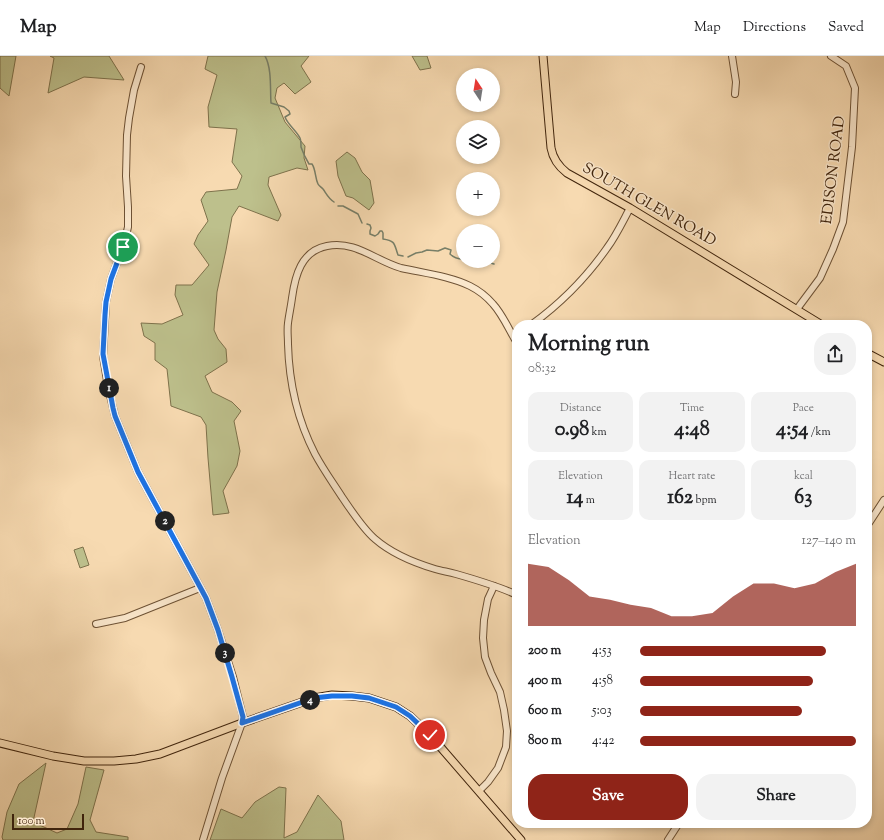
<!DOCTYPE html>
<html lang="en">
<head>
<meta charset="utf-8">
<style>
	body { margin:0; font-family:"Sorts Mill Goudy",serif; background:#f2f2f2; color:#202124; height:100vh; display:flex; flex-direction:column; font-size:15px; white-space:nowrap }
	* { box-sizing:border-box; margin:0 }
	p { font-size:13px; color:#757577 }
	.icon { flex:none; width:22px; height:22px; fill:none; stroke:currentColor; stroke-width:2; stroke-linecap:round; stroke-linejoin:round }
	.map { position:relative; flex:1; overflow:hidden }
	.panel { position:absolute; left:512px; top:264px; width:360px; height:508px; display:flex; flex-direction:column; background:#fff; border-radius:16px; box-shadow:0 2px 6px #0003 }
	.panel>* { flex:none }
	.needle { width:26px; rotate:348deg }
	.tools { position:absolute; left:456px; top:12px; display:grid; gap:8px }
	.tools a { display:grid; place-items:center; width:44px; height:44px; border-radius:50%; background:#fff; box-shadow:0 2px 6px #0003; font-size:20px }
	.scale { position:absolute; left:12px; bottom:10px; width:72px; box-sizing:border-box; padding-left:4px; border:2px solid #40240c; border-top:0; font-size:11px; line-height:14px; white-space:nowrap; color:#40240c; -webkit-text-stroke:3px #fae7cc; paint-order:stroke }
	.pin { position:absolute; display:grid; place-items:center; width:34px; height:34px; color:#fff; margin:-17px; border:2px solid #fff; border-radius:50%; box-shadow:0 1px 4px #0007 }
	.km { position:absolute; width:20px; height:20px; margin:-10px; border-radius:50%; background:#222; color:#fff; font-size:11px; line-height:20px; text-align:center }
	.round { display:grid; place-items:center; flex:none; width:42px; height:42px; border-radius:16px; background:#f2f2f2 }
	.overview { display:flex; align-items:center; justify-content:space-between; height:68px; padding:0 16px }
	h1 { font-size:22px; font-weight:700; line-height:30px }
	.metrics { display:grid; grid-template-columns:repeat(3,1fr); gap:6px; height:68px; padding:4px 16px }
	.metrics div { display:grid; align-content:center; border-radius:10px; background:#f2f2f2; text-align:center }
	.metrics b { font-size:20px; font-weight:700 }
	.metrics small { font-size:11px; font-weight:400 }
	.metrics p { font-size:11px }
	.chart { height:112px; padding:8px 16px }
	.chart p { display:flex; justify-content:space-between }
	.chart svg { width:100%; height:72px; margin-top:4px; fill:#8f2418; opacity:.7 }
	.button { display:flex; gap:8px; margin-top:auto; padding:8px 16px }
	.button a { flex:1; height:46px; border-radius:16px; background:#8f2418; color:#fff; font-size:16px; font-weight:700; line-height:46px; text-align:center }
	.button a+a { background:#f2f2f2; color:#202124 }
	ul { padding:0 16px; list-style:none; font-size:13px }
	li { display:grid; grid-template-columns:64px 48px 1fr; align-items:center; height:30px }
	li i { height:10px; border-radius:5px; background:#8f2418 }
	header { display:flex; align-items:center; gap:24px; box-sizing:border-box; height:56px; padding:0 20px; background:#fff; border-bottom:1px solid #e0e0e0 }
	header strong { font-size:19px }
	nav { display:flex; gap:22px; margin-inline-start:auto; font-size:14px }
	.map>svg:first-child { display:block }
</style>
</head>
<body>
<header>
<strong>Map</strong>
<nav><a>Map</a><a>Directions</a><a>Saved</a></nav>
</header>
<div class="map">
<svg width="884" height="784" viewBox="0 0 884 784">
	<rect width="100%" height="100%" fill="#f7dab1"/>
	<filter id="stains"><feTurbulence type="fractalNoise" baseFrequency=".005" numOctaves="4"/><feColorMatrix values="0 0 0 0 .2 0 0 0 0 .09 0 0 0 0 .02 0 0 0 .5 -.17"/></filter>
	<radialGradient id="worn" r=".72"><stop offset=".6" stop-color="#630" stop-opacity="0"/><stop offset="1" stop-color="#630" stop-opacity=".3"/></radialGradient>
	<g fill="#bdc08c" stroke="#7e724c">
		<polygon points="0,0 16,0 9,40 0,32"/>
		<polygon points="50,0 109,0 124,24 84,21 48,37 54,2"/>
		<polygon points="208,0 309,0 301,10 311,26 295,38 284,27 277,32 275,42 285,66 305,90 304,102 308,114 297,112 269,121 268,129 281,159 278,165 239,150 232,161 226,194 217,236 214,274 218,283 226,293 227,306 205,320 212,336 232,346 241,355 234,365 240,395 237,410 223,435 229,457 213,459 208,402 206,369 201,361 171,350 167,313 155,304 155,287 144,280 141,267 162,268 183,259 175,239 176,229 192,229 209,209 194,188 198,179 208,165 201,144 206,136 237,133 242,120 232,106 237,73 209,71 208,51 217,19 205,13"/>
		<polygon points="412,0 427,0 431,12 420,14"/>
		<polygon points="347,96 355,102 362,116 370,124 374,147 369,154 353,142 346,140 338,120 336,105"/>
		<polygon points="83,491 89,509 80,512 74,494"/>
		<polygon points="46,707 33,766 57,777 67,773 78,748 86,711 104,714 90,764 96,776 128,781 128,784 3,784 2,781 7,756 19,728"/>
		<polygon points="279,731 286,732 284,782 297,776 318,739 341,765 344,784 210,784 221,753 242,762 255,746"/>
	</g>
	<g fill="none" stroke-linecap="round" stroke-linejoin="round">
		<g stroke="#787f68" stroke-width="1.5">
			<path d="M265 0C272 12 270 34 271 47L284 51 289 55 290 58 285 61C288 69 296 74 300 82 301 84 301 88 301 91 303 97 306 103 309 108H312C316 114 315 122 318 128 319 130 321 131 323 133 326 137 328 142 334 146"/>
			<polyline points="338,150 343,150 358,158 362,167"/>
			<path d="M367 168 370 169 371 172 370 175V178L375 180 378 178 380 175H382L383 177V183C396 185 394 188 398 199L403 200"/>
			<path d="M408 201 416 197 422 196 427 194 438 195 445 192 451 194 450 198C454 202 458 203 463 203"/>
			<polyline points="483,205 494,208"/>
		</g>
		<defs>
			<g id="minor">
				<polyline points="732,0 736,26 735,38"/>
				<polyline points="141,11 134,34 129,62 127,79 126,120 128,151 128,171 124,188 111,223 106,246 103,300 108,331 115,360 138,416 206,542 218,574 233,621 243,661 242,667 222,722 203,784"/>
				<polyline points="797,253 820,222 833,193 843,166 852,91 855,32 846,10 831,0"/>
				<path d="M531 269C560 248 586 222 607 192 616 180 623 165 630 152"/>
				<path d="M517 287C509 274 503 259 493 248 487 241 478 234 470 230 450 220 423 217 401 212 376 205 355 184 327 190 301 195 295 220 292 242 291 250 289 259 288 267 287 274 288 281 288 288 289 326 298 365 315 398 323 413 333 427 342 441 351 454 363 473 375 483 391 497 415 507 435 513 442 515 449 516 456 518 477 524 498 530 517 539"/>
				<polyline points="867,470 884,444"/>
				<polyline points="96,568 125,562 200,532"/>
				<polyline points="479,735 488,726 498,712 506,691 507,675 504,654 500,636 491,617 485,601 483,582 484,564 488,543 494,530"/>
				<polyline points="668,784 679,767"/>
			</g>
			<g id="major">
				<path d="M543 0 551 92C553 103 558 110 567 117L630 152 822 269"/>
				<polyline points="867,297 884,306"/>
				<polyline points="0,687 53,700 84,705 114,705 136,703 160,698 242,667 314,642 332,639 352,640 369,642 396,651 410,660 430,679 521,784"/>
			</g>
		</defs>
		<use href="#minor" stroke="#6e5235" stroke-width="8"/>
		<use href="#major" stroke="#40240c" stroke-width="9"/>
		<use href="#minor" stroke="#fae7cc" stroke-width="6"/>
		<use href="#major" stroke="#f7dab1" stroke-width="7"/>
	</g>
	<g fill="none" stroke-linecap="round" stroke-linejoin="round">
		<defs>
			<polyline id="route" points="123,191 111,223 106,246 105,259 103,298 113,352 115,360 138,416 206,542 218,574 232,621 243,661 242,667 314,642 332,640 352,640 369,642 396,651 410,660 430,679"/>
		</defs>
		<use href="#route" stroke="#fff" stroke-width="8"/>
		<use href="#route" stroke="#1a73e8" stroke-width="5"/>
	</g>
	<g text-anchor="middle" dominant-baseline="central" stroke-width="3" stroke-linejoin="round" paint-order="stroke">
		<g font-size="15" fill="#40240c" stroke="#fae7cc">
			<text transform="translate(834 114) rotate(-83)">EDISON ROAD</text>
			<text transform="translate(649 149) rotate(30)">SOUTH GLEN ROAD</text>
		</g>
	</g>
	<rect width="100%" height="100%" filter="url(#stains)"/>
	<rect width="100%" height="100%" fill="url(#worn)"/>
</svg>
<div class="tools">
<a><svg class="needle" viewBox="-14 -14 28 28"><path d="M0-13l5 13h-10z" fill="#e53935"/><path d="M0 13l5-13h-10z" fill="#757577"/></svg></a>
<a><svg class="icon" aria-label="layers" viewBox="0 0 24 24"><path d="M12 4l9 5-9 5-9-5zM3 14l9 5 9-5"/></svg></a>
<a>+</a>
<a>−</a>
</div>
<div class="scale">100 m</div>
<div class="pin" style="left:123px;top:191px;background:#1e9e55"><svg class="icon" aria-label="arrive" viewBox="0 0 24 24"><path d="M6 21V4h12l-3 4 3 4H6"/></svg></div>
<div class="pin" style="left:430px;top:679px;background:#d93025"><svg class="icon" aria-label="check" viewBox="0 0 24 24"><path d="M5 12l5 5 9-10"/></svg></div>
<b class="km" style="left:109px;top:332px">1</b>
<b class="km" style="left:165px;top:465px">2</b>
<b class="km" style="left:225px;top:597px">3</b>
<b class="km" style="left:310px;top:644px">4</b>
<section class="panel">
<div class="overview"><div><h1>Morning run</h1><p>08:32</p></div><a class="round"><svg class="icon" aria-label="share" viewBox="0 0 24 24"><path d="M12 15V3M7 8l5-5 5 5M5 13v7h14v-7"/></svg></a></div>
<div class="metrics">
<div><p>Distance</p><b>0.98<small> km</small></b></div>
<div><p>Time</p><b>4:48</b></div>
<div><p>Pace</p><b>4:54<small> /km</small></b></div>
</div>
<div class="metrics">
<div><p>Elevation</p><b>14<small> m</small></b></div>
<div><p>Heart rate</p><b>162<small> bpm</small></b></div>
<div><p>kcal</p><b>63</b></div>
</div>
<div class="chart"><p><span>Elevation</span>127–140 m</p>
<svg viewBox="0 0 160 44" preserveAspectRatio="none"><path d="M0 44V6L10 8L20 16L30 26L40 28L50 31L60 33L70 38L80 38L90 36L100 26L110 18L120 18L130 21L140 18L150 11L160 6V44z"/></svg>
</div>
<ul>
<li><b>200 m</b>4:53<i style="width:86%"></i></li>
<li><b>400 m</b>4:58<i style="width:80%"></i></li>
<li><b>600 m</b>5:03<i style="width:75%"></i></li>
<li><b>800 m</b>4:42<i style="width:100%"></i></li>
</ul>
<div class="button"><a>Save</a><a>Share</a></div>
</section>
</div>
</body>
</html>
